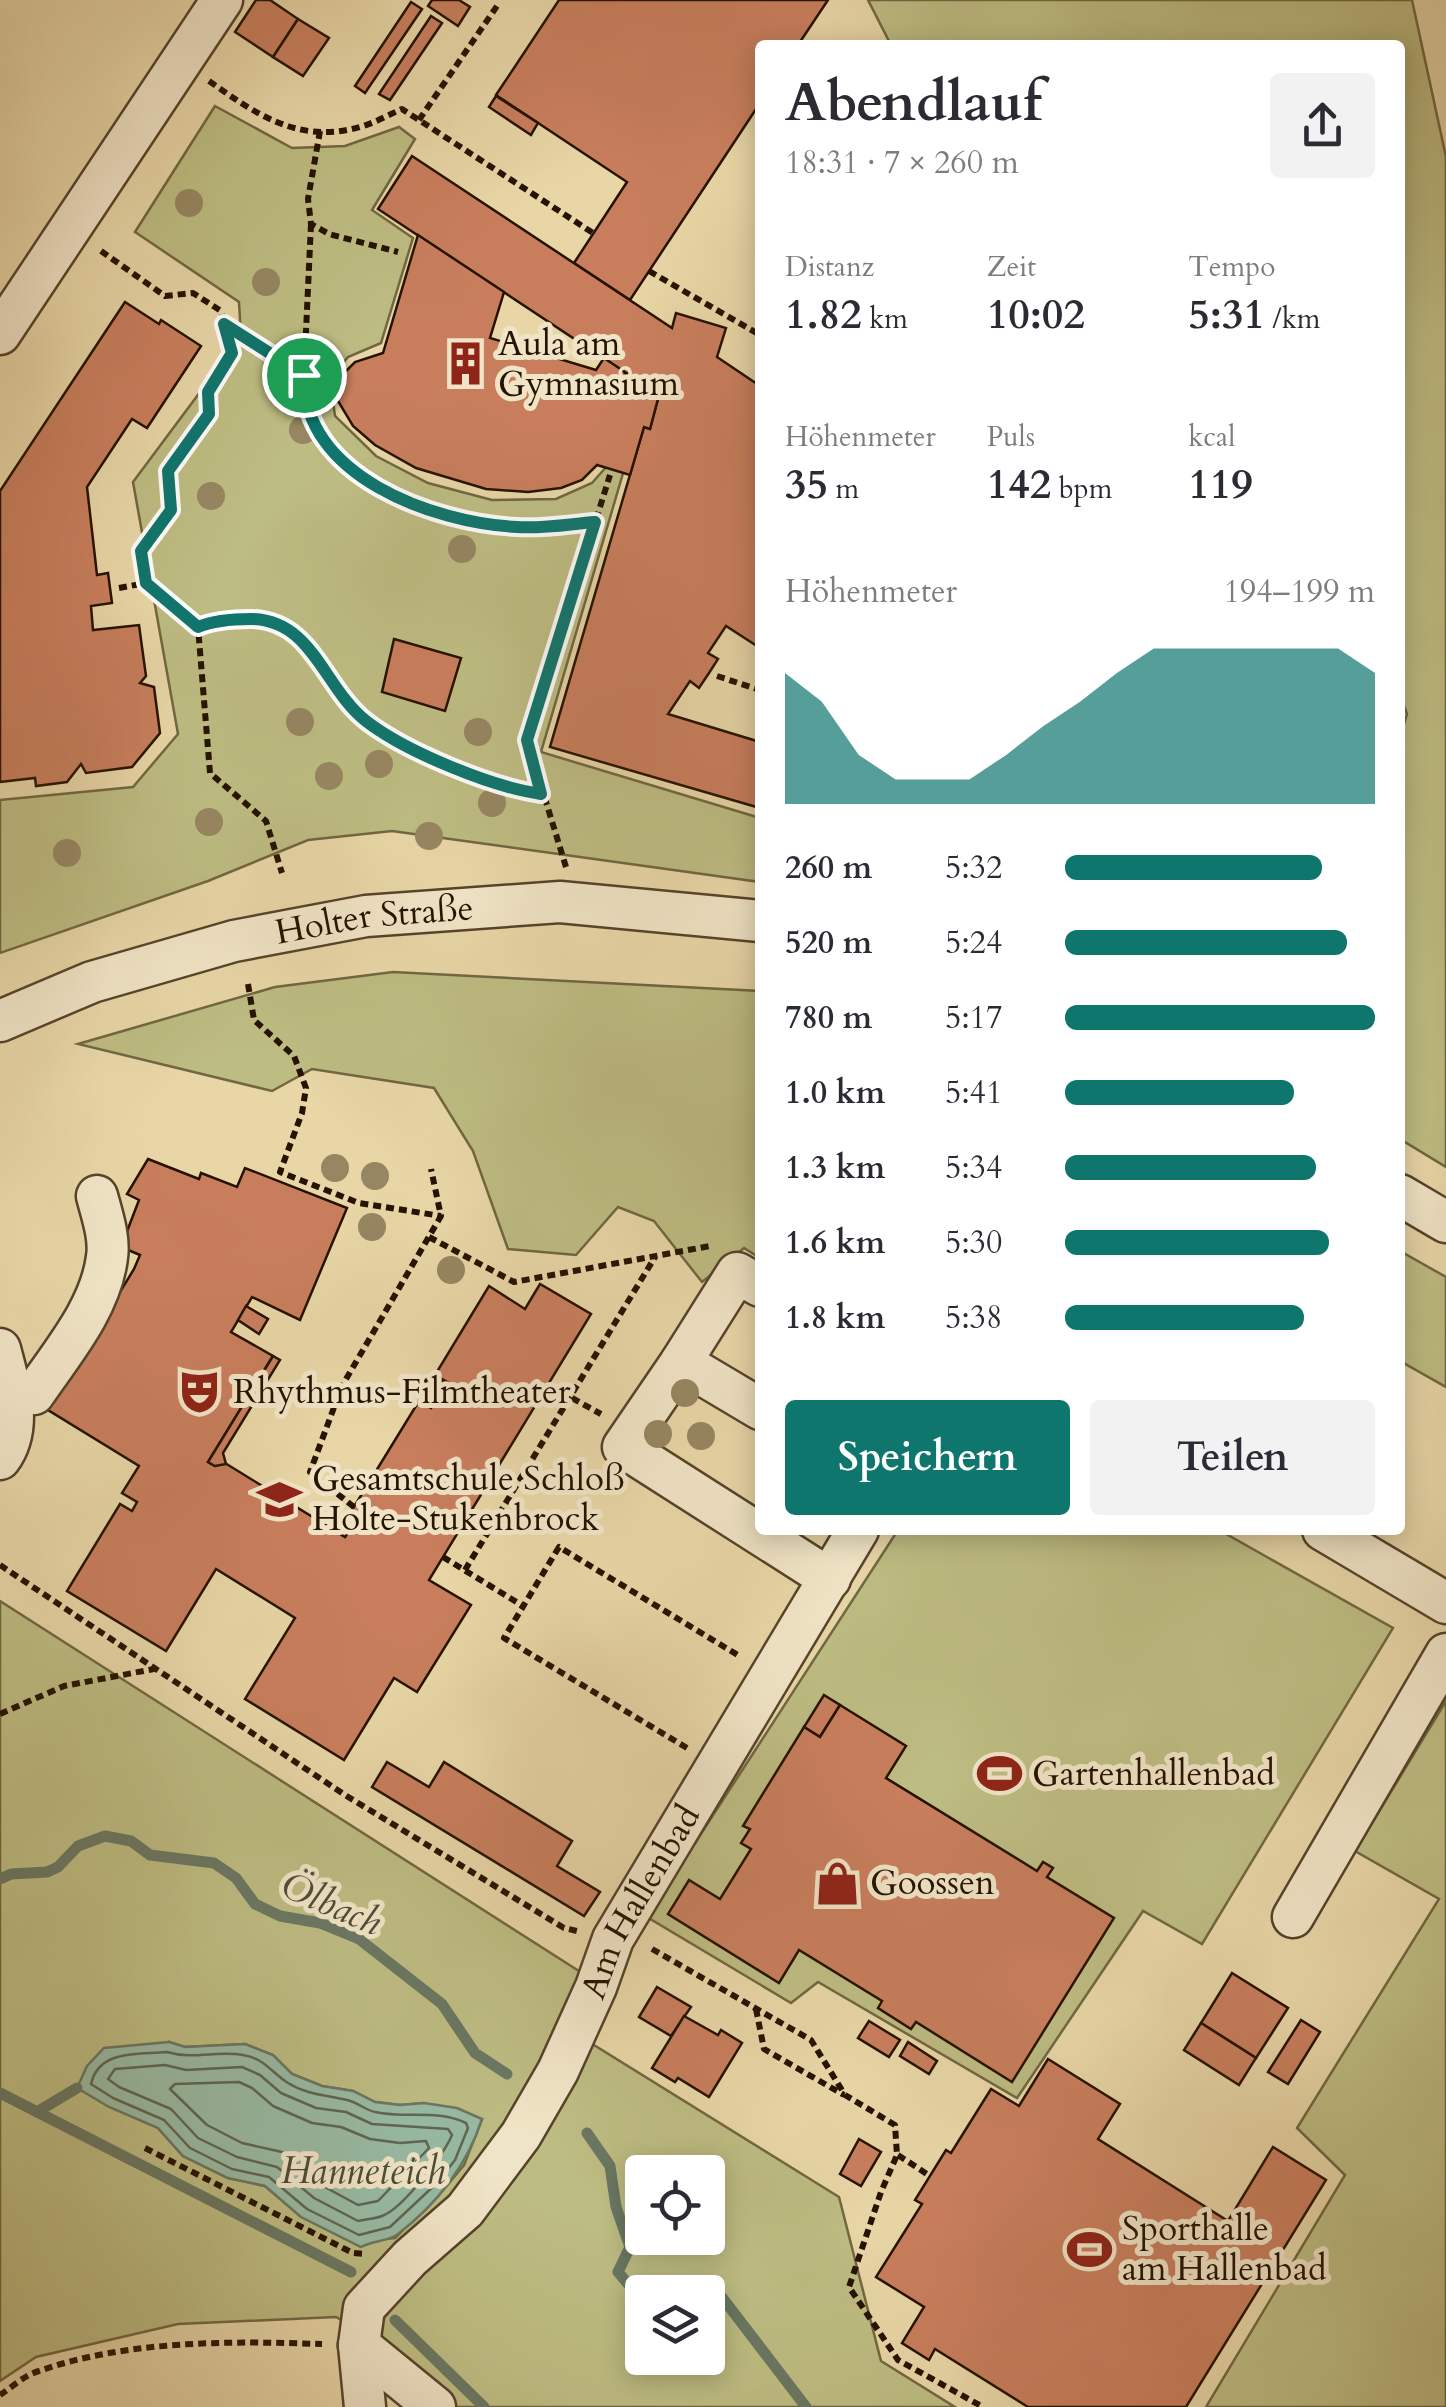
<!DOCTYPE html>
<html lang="de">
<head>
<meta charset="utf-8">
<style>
	body { margin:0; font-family:Cardo,serif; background:#f2f2f3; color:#2b2b33; height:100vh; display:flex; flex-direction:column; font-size:38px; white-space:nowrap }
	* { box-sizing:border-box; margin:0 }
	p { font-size:32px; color:#7c7c81 }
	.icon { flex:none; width:55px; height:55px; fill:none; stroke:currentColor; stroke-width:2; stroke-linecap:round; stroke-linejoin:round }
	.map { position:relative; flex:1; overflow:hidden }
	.details { position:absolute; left:755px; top:40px; width:650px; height:1495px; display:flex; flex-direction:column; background:#fff; border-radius:10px; box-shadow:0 5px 25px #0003 }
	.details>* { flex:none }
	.buttons { position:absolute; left:625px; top:2155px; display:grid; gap:20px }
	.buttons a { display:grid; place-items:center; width:100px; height:100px; border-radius:10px; background:#fff; box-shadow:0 5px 25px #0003; font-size:50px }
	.pin { position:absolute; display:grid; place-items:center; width:85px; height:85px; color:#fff; margin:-42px; border:5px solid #fff; border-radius:50%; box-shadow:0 2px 10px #0007 }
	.round { display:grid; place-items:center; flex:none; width:105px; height:105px; border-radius:10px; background:#f2f2f3 }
	.summary { display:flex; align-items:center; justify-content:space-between; height:170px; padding:0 30px }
	h1 { font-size:55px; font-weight:600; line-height:75px }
	.figures { display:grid; grid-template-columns:repeat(3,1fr); gap:15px; height:170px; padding:10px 30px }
	.figures div { display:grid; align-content:center }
	.figures b { font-size:42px; font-weight:600 }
	.figures small { font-size:28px; font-weight:400 }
	.figures p { font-size:28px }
	.chart { height:280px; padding:20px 30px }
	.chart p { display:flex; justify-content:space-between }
	.chart svg { width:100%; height:180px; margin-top:10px; fill:#0f766e; opacity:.7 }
	.cta { display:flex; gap:20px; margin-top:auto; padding:20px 30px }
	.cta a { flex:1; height:115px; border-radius:10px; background:#0f766e; color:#fff; font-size:40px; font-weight:600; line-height:115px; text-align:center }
	.cta a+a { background:#f2f2f3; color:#2b2b33 }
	ul { padding:0 30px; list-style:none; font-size:32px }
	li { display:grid; grid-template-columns:160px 120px 1fr; align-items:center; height:75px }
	li i { height:25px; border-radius:12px; background:#0f766e }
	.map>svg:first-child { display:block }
</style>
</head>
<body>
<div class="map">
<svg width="1446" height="2407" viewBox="0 0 1446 2407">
	<rect width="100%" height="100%" fill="#e8d6a7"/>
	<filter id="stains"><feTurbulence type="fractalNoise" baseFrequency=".002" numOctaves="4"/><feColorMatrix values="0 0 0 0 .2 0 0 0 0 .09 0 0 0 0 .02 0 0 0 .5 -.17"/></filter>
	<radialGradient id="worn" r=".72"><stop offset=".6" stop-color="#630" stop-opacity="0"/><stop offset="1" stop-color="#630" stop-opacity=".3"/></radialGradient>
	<g fill="#bdbc82" stroke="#716741" stroke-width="2.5" fill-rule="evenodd">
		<polygon points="868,0 1412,0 1446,157 1446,1167 1400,1139 1400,737 1407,714 1400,695 1400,45 891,45"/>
		<polygon points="215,106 292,148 345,146 399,127 415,139 372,210 413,238 381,343 348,357 330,379 335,416 376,456 428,483 492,500 556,499 592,483 608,465 629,453 541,752 760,818 760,882 392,831 308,840 208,881 0,953 0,800 133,787 178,734 133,482 241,337 239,302 135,232"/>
		<polygon points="393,972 760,991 760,1258 744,1248 702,1282 654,1221 618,1207 576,1255 508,1249 473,1151 434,1088 312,1069 272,1091 78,1044 275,987"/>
		<polygon points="1400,1251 1446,1277 1446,1387 1400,1361"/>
		<polygon points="898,1530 1219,1530 1393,1628 1202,1944 1143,1911 1017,2098 818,1982 791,2003 647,1917"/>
		<path d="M0 1601 582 1973 500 2143 432 2262 589 2042 839 2197 881 2361 955 2407H452L371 2337 336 2317 178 2324 36 2357 0 2381ZM169 2042 185 2047 245 2044 273 2055 292 2074 322 2086 353 2091 375 2102 400 2105 424 2103 482 2119 464 2165 445 2188 395 2238 373 2240 301 2217 265 2186 228 2178 183 2156 158 2128ZM642 2172H708V2238H642ZM642 2292H708V2358H642Z"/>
		<polygon points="1446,1701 1446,2407 1206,2407 1345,2175 1297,2128 1439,1899 1355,1851"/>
	</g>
	<path fill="#98baa3" stroke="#6a7762" stroke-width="2.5" d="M169 2042 185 2047 245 2044 273 2055 292 2074 322 2086 353 2091 375 2102 400 2105 424 2103 457 2108 482 2119C467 2165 437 2204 398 2234 388 2242 373 2240 361 2247L301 2217 265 2186 228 2178 183 2156 158 2128 109 2107 77 2088 87 2066 104 2048Z"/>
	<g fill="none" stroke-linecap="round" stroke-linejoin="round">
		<g stroke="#5e6652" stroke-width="2.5">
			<path d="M167 2052C193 2060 217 2050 243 2055 264 2058 272 2073 288 2083 307 2095 327 2095 347 2100 357 2102 365 2110 375 2112 406 2119 436 2109 466 2123L468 2128 455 2160 438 2182 390 2227 359 2235 307 2209 269 2177 232 2169 190 2148 164 2120 113 2098 91 2084C99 2049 138 2055 167 2052Z"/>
			<path d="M165 2065 186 2070 242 2067 260 2075 281 2093 316 2108 346 2112 372 2124 448 2129 452 2135C443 2156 402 2209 382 2216 375 2219 365 2219 358 2221L314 2198 277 2167 237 2157 198 2138 171 2109 119 2087 108 2079 115 2069Z"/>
			<polygon points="239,2082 252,2088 273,2106 312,2123 341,2127 370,2139 400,2143 426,2141 429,2148 378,2201 358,2205 323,2186 282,2152 242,2143 207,2125 170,2089 175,2084"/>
		</g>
		<g stroke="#6a7762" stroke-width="11">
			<polyline points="0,1879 11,1874 47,1872 58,1867 78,1846 105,1836 131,1841 150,1855 214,1863 236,1878 255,1904 280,1916 320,1923 359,1939 442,2004 475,2053 507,2074"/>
			<polyline points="0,2093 351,2272"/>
			<polyline points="37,2112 77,2088"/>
			<polyline points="587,2133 610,2166 616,2207 630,2247 618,2272 634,2291 642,2294"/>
			<polyline points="708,2295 721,2296 806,2407"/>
			<polyline points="395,2320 484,2407"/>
		</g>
	</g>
	<g fill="#c87e5d" stroke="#251200" stroke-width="2.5">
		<polygon points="256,0 270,0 298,19 273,57 235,32"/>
		<polygon points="432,0 459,0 470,7 458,26 428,6"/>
		<polygon points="559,0 828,0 798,45 760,45 760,103 630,300 574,263 627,182 496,95"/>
		<polygon points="411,2 422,9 365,93 355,86"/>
		<polygon points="431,16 442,23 390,100 379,94"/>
		<polygon points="298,19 329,38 303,76 273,57"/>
		<polygon points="496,96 538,123 531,135 489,107"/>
		<polygon points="412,156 672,328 676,313 726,328 717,357 760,386 760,648 726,626 708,653 718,659 709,673 699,688 690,681 668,714 760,742 760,808 550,747 644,427 650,429 659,395 378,209"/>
		<polygon points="418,235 504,292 490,338 596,370 604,358 659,395 650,429 644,427 630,475 597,465 582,480 561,488 528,492 486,489 416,468 375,445 353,426 338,401 338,384 343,374 355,362 383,353"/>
		<polygon points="125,302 159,324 161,320 201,346 147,428 132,419 87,487 97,575 108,573 112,603 91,606 93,630 139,625 146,676 140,683 154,687 160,733 132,767 86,773 81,764 67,782 36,786 35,778 0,782 0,491"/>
		<polygon points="394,639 461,658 445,711 382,692"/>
		<polygon points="148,1159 199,1179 201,1173 237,1187 245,1168 347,1208 300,1320 252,1297 231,1332 273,1356 208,1462 215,1466 225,1463 345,1537 348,1533 341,1528 419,1401 431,1408 447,1382 435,1375 489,1286 525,1309 540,1284 591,1314 429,1580 471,1605 417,1692 394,1678 344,1760 245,1699 295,1618 263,1598 216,1569 166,1651 67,1591 120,1504 132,1511 137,1502 122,1493 139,1466 48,1410 134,1269 140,1255 121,1247 139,1200 127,1194"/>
		<polygon points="246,1306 268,1319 259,1334 238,1320"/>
		<polygon points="273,1356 280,1360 223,1453 226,1464 215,1466 208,1462"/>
		<polygon points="430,1374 446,1384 439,1396 422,1386"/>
		<polygon points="824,1695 840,1705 820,1737 804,1727"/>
		<polygon points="840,1705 906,1746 886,1778 1037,1871 1043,1862 1053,1868 1047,1877 1114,1918 1012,2082 916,2022 911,2029 878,2008 882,2001 799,1950 779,1983 668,1914 689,1880 720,1899 751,1849 741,1843 750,1829 743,1826 804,1727 820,1737"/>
		<polygon points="387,1762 429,1787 444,1762 572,1841 557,1866 600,1892 584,1916 372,1787"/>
		<polygon points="1232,1973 1288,2008 1256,2058 1201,2023"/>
		<polygon points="657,1987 691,2007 671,2036 639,2017"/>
		<polygon points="684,2016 718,2035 721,2030 742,2043 709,2097 678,2078 675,2082 652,2068"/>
		<polygon points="1301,2020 1320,2032 1288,2084 1268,2072"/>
		<polygon points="869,2021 900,2040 889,2057 858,2038"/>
		<polygon points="1201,2023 1256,2058 1239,2085 1184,2050"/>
		<polygon points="908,2042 937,2061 929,2074 900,2056"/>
		<polygon points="1048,2059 1120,2104 1098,2139 1228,2221 1273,2147 1326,2180 1186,2407 1028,2407 935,2349 929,2360 902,2343 924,2307 876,2277 922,2204 915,2200 946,2150 951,2153 991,2089 1019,2106"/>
		<polygon points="859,2139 881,2152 861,2186 840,2174"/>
	</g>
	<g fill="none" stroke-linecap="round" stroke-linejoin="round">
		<defs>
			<g id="minor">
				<polyline points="0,334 222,0"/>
				<path id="s1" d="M0 1021 92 982 234 941 366 916 560 902 760 921"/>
				<polyline points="1400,1195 1446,1222"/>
				<polyline points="760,1286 737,1273 681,1362 760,1409"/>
				<path d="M0 1349C9 1384 24 1427 0 1459"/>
				<polyline points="681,1362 623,1447 830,1579"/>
				<path d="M34 1394C61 1354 101 1308 107 1257 110 1238 102 1215 97 1196"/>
				<polyline points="1323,1530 1446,1603"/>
				<polyline points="1293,1917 1446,1654"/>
				<polyline points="359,2345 365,2407"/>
				<path id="s2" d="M435 2407 359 2345 364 2308 410 2258 465 2210 521 2135 558 2071 596 1987 613 1939 858 1530"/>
			</g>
		</defs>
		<use href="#minor" stroke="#56432a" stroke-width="45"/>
		<g stroke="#251200" stroke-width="6" stroke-dasharray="8 5" stroke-linecap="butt">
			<path d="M209 81C253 112 295 142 352 129 369 126 386 116 402 109L593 233"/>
			<polyline points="419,120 497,6"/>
			<polyline points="320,131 308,199 311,224 329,234 398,252"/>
			<polyline points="311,224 303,395 323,443 351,468 388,493 426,510 518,527 595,522"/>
			<polyline points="101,251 165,296 193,293 221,311 232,353 208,392 209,413 168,471 171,510 141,551 146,583"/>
			<polyline points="649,271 760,335"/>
			<polyline points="225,324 302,375"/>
			<polyline points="119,588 146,583 198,627 210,773 266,821 282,873"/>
			<path d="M198 627C215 620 233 619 251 619 313 620 323 687 366 721 406 752 492 787 541 794"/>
			<polyline points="717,676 760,690"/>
			<polyline points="566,867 527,740 610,475"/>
			<polyline points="248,984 254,1020 294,1056 306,1088 302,1113 280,1172 359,1203 441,1216"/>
			<polyline points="429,1237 514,1282 710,1246"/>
			<polyline points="572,1398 601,1414"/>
			<polyline points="354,1507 310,1472 342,1386 441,1216 431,1169"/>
			<polyline points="443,1557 523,1606"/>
			<polyline points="0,1565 345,1795 564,1928 577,1931"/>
			<polyline points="465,1570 655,1257"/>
			<polyline points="0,1714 64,1686 154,1669"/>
			<polyline points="687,1748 504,1638 559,1547 741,1657"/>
			<polyline points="652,1949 811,2040 845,2095 895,2125 897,2155 881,2192 849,2287 898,2360 983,2407"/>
			<polyline points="756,2009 764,2049 844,2095"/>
			<polyline points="145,2148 353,2253 364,2254"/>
			<polyline points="898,2155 930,2176"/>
			<path d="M0 2395C12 2387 25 2375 39 2371 128 2340 230 2341 322 2344"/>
		</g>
		<use href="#minor" stroke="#f0e4c6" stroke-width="40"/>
	</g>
	<g fill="#968661">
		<circle cx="189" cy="203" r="14"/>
		<circle cx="266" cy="282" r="14"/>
		<circle cx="303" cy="430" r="14"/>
		<circle cx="211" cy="496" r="14"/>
		<circle cx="462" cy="549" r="14"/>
		<circle cx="300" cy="722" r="14"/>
		<circle cx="478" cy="732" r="14"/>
		<circle cx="379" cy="764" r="14"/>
		<circle cx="329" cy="776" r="14"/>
		<circle cx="492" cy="803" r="14"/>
		<circle cx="209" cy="822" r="14"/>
		<circle cx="429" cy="836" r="14"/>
		<circle cx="67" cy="853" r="14"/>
		<circle cx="335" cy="1168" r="14"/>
		<circle cx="375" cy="1176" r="14"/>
		<circle cx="372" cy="1227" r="14"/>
		<circle cx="451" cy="1270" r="14"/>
		<circle cx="685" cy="1393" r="14"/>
		<circle cx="658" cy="1434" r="14"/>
		<circle cx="701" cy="1436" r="14"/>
	</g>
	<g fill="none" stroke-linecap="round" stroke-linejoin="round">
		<defs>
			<path id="route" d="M224 324 304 375C301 476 434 523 517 527 543 529 570 524 595 522L527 740 541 794C492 787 406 752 366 721 323 687 313 620 251 619 233 619 215 620 198 627L146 583 141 551 171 510 168 471 209 414 208 392 232 353Z"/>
		</defs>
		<use href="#route" stroke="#fff" stroke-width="20"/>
		<use href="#route" stroke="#0f766e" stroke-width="12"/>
	</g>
	<defs>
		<symbol id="building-bare" viewBox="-9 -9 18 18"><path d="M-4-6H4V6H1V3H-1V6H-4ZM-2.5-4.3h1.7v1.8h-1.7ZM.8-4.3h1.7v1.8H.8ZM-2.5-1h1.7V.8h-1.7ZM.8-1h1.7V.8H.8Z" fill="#8f2418" stroke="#f0e4c6" stroke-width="2.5" paint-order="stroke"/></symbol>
		<symbol id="theatre-bare" viewBox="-9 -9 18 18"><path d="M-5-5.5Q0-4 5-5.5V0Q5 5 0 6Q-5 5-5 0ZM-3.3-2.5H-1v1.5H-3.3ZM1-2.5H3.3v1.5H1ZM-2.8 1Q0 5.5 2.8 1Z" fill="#8f2418" stroke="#f0e4c6" stroke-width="2.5" paint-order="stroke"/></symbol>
		<symbol id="school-bare" viewBox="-9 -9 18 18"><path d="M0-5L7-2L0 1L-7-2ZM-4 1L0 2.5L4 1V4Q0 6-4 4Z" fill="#8f2418" stroke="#f0e4c6" stroke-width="2.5" paint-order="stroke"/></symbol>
		<symbol id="stadium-bare" viewBox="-9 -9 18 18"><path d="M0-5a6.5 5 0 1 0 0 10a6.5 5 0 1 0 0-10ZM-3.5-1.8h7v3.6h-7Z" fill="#8f2418" stroke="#f0e4c6" stroke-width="2.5" paint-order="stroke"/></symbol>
		<symbol id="shop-bare" viewBox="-9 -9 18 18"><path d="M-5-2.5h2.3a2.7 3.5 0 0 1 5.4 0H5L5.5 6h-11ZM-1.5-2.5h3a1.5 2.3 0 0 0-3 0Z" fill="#8f2418" stroke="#f0e4c6" stroke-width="2.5" paint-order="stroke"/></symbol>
	</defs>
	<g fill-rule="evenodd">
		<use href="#building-bare" x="434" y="332" width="63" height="63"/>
		<use href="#theatre-bare" x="168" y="1360" width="63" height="63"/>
		<use href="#school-bare" x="248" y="1468" width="63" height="63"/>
		<use href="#stadium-bare" x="968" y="1742" width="63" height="63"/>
		<use href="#shop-bare" x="806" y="1852" width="63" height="63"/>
		<use href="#stadium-bare" x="1058" y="2218" width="63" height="63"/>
	</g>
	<g text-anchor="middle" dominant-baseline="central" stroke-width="10" stroke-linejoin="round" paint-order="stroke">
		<g font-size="35" fill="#251200" stroke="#f0e4c6" text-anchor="start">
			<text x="498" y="344">Aula am<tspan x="498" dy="40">Gymnasium</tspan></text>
			<text x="233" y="1392">Rhythmus-Filmtheater</text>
			<text x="312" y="1479">Gesamtschule Schloß<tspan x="312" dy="40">Holte-Stukenbrock</tspan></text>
			<text x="1032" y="1774">Gartenhallenbad</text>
			<text x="870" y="1883">Goossen</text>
			<text x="1122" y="2229">Sporthalle<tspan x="1122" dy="40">am Hallenbad</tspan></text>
		</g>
		<g font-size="35" fill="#251200" stroke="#f0e4c6">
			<text stroke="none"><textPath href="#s1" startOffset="390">Holter Straße</textPath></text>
			<text stroke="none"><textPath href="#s2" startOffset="632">Am Hallenbad</textPath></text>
		</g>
		<g font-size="38" font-style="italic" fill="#4d4d39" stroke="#f0e4c6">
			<text transform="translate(331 1904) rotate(23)">Ölbach</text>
			<text x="363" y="2171">Hanneteich</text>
		</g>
	</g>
	<rect width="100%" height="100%" filter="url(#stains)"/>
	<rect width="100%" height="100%" fill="url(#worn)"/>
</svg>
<div class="buttons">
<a><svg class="icon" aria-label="locate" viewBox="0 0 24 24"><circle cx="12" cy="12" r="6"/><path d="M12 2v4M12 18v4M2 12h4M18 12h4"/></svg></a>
<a><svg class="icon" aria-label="layers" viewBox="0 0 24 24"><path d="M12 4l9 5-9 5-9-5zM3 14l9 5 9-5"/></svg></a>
</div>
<div class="pin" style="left:304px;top:375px;background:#1e9e55"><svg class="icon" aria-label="arrive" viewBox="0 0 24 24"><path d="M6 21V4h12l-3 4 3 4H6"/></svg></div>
<section class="details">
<div class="summary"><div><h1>Abendlauf</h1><p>18:31 · 7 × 260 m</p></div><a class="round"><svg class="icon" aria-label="share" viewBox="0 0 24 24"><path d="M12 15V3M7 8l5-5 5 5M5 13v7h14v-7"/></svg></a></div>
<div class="figures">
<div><p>Distanz</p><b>1.82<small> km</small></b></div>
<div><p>Zeit</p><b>10:02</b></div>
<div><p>Tempo</p><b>5:31<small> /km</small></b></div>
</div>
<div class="figures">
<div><p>Höhenmeter</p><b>35<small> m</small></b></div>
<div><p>Puls</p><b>142<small> bpm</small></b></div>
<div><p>kcal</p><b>119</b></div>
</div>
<div class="chart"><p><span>Höhenmeter</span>194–199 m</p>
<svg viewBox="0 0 160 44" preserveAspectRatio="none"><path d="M0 44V12L10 19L20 32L30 38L40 38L50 38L60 32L70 25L80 19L90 12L100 6L110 6L120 6L130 6L140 6L150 6L160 12V44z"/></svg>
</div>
<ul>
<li><b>260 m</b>5:32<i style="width:83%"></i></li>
<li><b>520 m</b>5:24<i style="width:91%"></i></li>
<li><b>780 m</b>5:17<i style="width:100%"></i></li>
<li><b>1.0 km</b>5:41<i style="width:74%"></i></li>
<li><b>1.3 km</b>5:34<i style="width:81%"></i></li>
<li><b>1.6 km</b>5:30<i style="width:85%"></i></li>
<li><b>1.8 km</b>5:38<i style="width:77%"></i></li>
</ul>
<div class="cta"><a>Speichern</a><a>Teilen</a></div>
</section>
</div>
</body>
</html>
